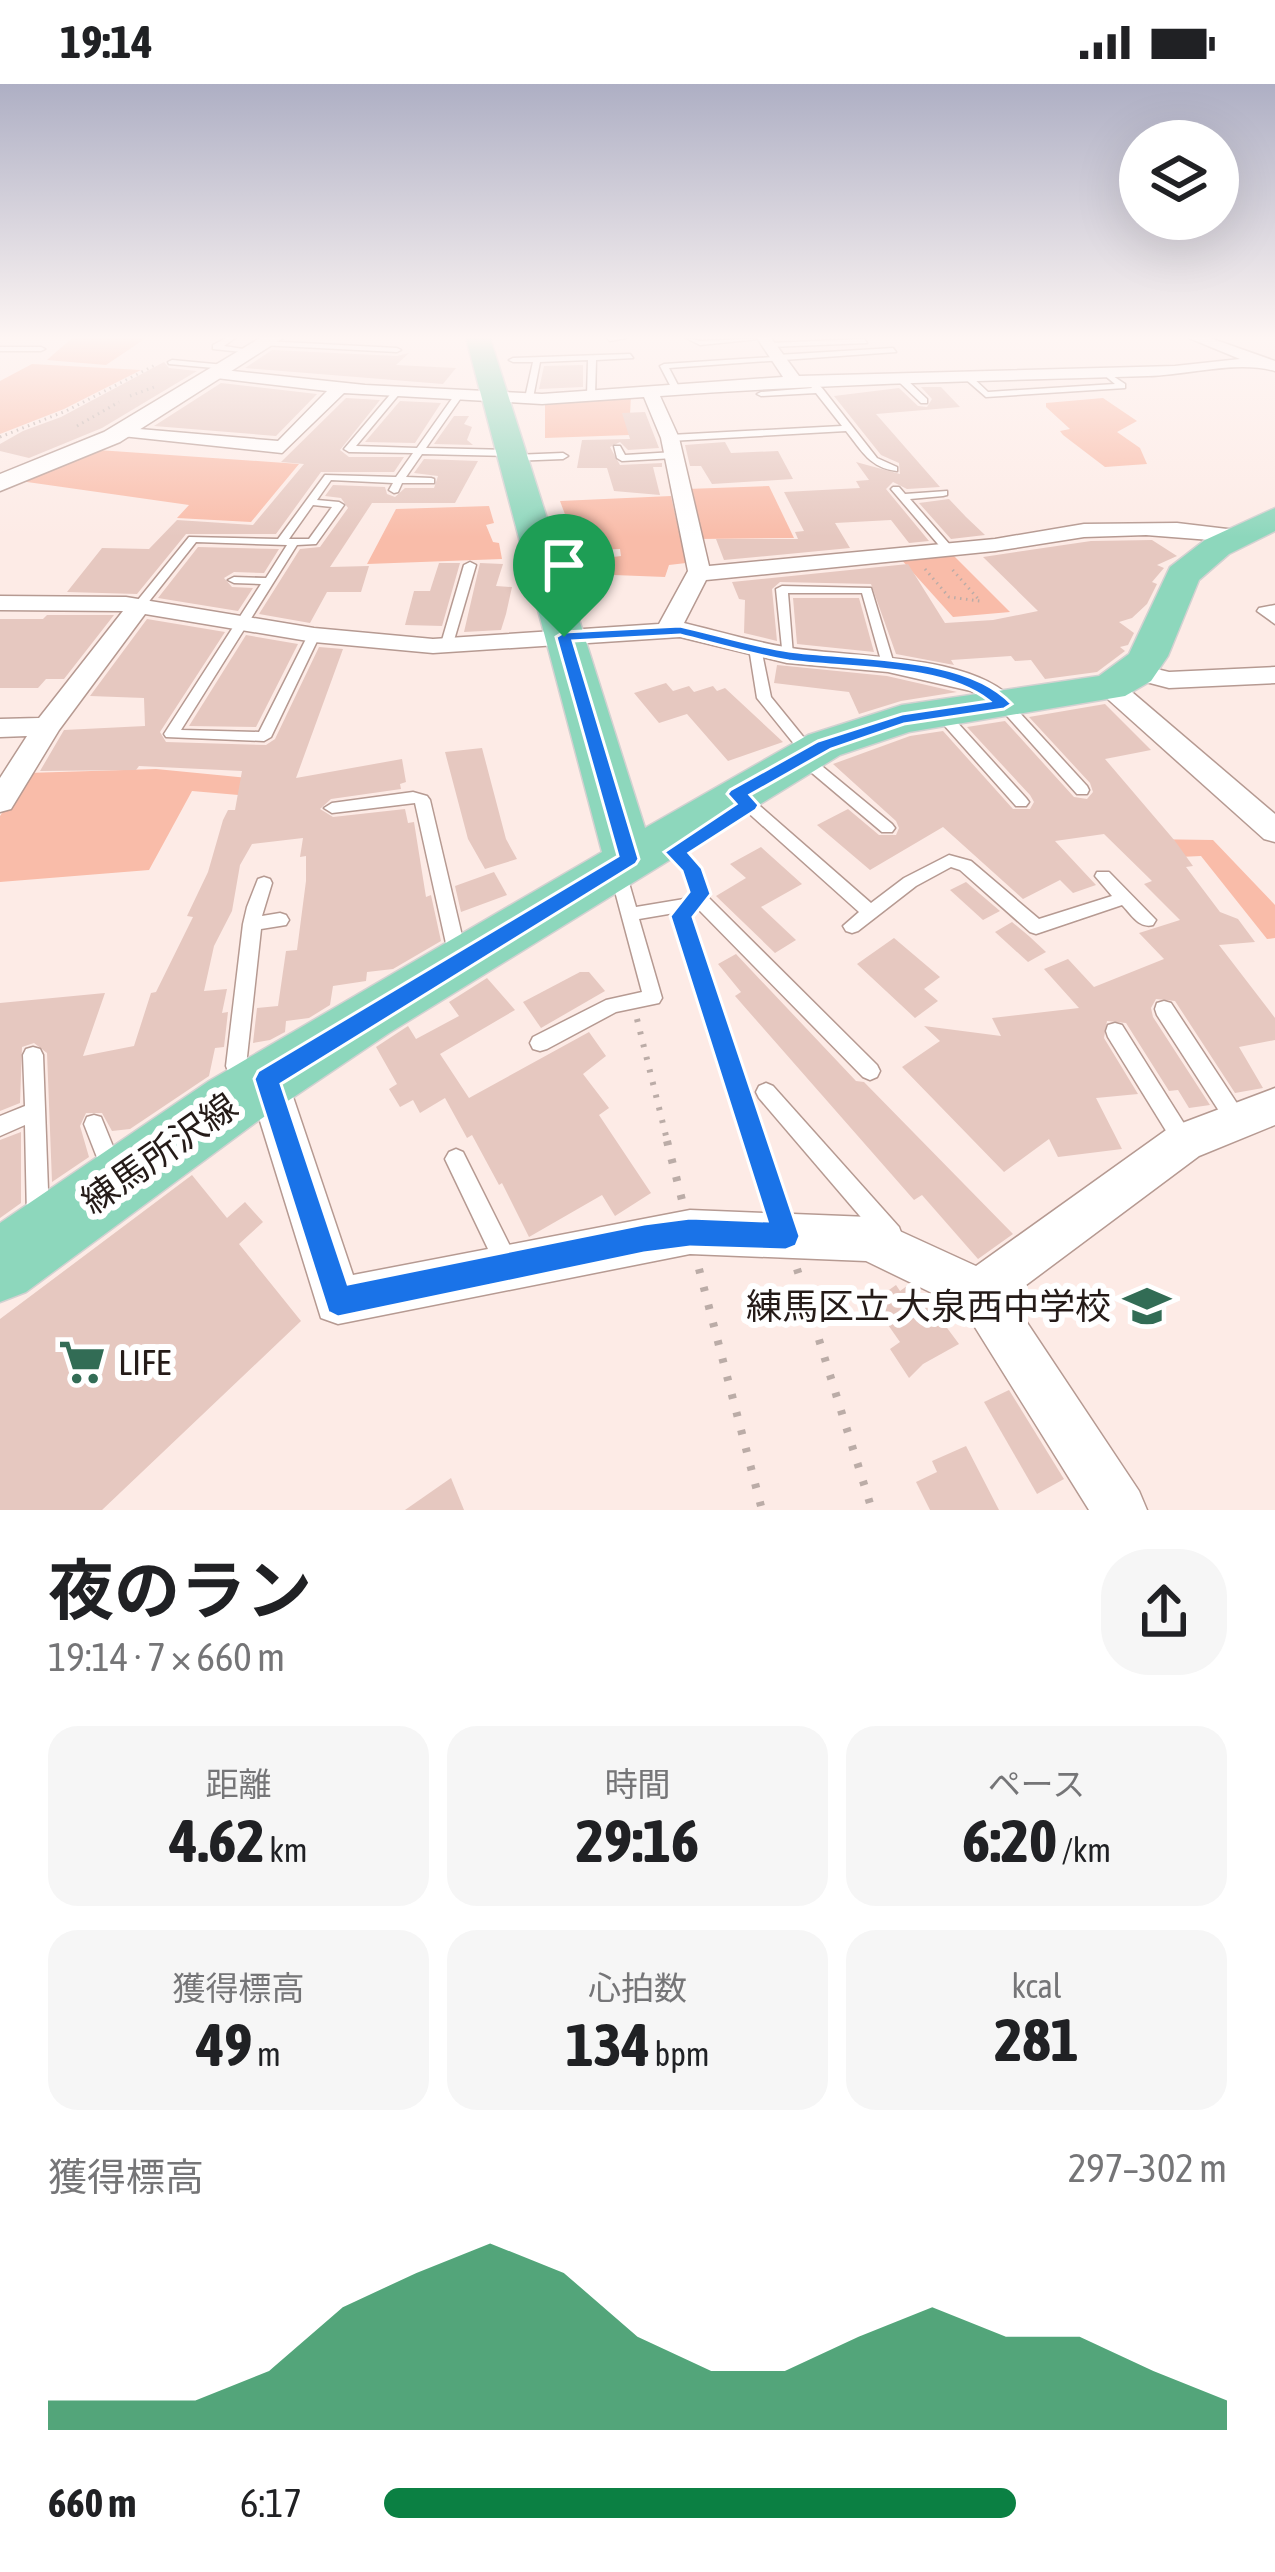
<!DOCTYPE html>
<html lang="ja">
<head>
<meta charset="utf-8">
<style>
	body { margin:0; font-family:"Asap Condensed","Noto Sans JP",sans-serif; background:#f6f6f6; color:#202124; height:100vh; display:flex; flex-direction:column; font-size:45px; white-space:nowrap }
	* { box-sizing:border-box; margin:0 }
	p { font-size:39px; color:#757577 }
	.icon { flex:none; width:66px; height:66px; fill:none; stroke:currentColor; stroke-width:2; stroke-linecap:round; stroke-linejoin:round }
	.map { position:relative; height:1426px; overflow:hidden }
	.sheet { display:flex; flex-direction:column; background:#fff; flex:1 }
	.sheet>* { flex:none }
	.buttons { position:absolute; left:1119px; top:36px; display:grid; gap:24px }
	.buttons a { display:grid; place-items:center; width:120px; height:120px; border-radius:50%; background:#fff; box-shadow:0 12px 48px #0002; font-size:60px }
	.pin { position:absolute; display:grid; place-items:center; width:102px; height:102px; color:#fff; margin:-123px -51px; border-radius:50% 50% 50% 0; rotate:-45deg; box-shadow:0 0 12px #0007 }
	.pin .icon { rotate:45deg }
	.round { display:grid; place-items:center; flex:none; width:126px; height:126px; border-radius:48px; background:#f6f6f6 }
	.summary { display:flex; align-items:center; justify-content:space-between; height:204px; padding:0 48px }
	h1 { font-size:66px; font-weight:700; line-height:90px }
	.figures { display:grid; grid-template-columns:repeat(3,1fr); gap:18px; height:204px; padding:12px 48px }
	.figures div { display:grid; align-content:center; border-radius:30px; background:#f6f6f6; text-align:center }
	.figures b { font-size:60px; font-weight:700 }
	.figures small { font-size:33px; font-weight:400 }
	.figures p { font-size:33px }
	.chart { height:336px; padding:24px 48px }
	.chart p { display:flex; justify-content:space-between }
	.chart svg { width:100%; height:216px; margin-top:12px; fill:#0b8043; opacity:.7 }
	ul { padding:0 48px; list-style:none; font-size:39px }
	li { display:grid; grid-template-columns:192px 144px 1fr; align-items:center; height:90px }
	li i { height:30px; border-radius:15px; background:#0b8043 }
	.status { display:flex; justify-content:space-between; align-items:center; height:84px; padding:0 60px; background:#fff; direction:ltr }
	.status svg { height:33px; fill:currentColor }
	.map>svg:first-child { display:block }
</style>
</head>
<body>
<div class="status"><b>19:14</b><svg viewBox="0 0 49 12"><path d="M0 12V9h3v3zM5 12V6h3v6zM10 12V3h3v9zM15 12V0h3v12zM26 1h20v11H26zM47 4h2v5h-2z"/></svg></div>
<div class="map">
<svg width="1275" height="1426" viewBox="0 0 1275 1426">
	<rect width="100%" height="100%" fill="#fdebe6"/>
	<g fill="#f9bca9">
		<polygon points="72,254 146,254 106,281 47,276"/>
		<polygon points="32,280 141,286 64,325 0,350 0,297"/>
		<polygon points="631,311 629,351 545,354 545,316"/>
		<polygon points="1103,314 1137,337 1117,348 1140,364 1147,380 1105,383 1063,351 1060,347 1070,345 1046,323 1046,319"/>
		<polygon points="98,366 299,380 251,438 177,434 189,421 20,397"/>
		<polygon points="769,402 794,454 698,455 687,405"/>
		<polygon points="671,412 686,479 669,481 665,493 614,491 613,473 621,472 620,465 578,466 568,439 574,438 573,433 566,433 560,417"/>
		<polygon points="489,422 494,439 486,441 493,458 499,459 502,475 367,480 396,425"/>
		<polygon points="951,469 1010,528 953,533 899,473"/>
		<polygon points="156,685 280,697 272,714 192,707 149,786 0,798 0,732 27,689"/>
		<polygon points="1144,755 1213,756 1275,821 1275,854 1267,855 1201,772 1158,774"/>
	</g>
	<g fill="#e6c8c0">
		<polygon points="272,266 397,272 409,269 396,281 456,284 443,300 245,284"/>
		<polygon points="164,278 169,284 197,287 102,344 29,374 0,367 0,360 23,347 61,333"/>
		<polygon points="583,281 583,303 539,305 544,282"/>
		<polygon points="221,299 317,310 276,352 154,342"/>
		<polygon points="921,303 941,303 960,323 876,330 940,403 907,405 893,398 886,405 929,457 909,459 891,436 835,439 850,464 724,476 716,455 798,455 795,448 804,447 784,408 860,404 856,397 869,396 856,378 900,390 899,379 881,371 834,312 899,304 918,322 927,323 932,315"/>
		<polygon points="346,314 380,316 340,366 349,373 404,373 394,388 321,388 276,450 186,450 137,510 67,508 102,464 149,465 177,436 253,441 304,380 281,378"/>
		<polygon points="400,317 441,319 415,359 365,358"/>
		<polygon points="645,328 659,364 628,366 620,358 610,363 620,381 662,379 662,383 653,383 660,411 614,407 607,384 577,384 582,356 630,355 622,329"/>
		<polygon points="454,332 469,332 464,340 472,343 467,356 473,361 434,360"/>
		<polygon points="725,358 731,369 778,367 793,395 712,400 701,382 690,382 685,361"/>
		<polygon points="424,375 478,377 455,419 372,419 330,483 369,482 361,508 327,508 310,539 259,530 300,465 320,463 348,424 341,414 325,412 333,401 385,403 387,410 395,413 405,404 434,404 438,392 414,389"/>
		<polygon points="949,415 966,433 985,451 951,455 919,419"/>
		<polygon points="1152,456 1177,472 1157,481 1164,484 1152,498 1157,500 1147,520 1132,534 1119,538 1134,549 1128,561 1120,563 1125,567 1097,588 1045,595 1031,576 1015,577 1011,572 951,576 954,581 896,570 871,500 780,498 772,505 777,557 744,549 745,516 739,515 732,498 908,480 945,539 993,536 1038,527 983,473 1091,457"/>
		<polygon points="198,463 279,465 264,489 234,488 224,494 232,503 253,504 238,527 158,514"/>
		<polygon points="439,479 460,479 442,542 405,541 414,507 430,507"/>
		<polygon points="480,479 503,480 496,502 512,503 506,530 501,546 464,548"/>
		<polygon points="793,514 859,514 874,568 797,560"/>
		<polygon points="47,531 114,531 64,595 46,595 38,604 0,604 0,535 43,535"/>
		<polygon points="147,535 225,548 160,648 166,658 266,661 275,655 319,563 343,565 296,694 402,675 406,698 400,700 401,705 331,715 320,725 333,733 405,725 408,739 414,738 426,813 431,811 441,857 393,885 367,888 366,897 333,902 330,921 309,934 286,937 285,948 270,956 253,959 257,924 278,922 286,867 297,866 306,797 306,772 300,773 303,754 252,760 240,781 232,827 214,862 204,907 227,905 222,929 228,928 224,963 215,964 209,992 130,1045 112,1047 102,1029 86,1029 80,1042 89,1073 52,1098 47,969 34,959 22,963 20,1019 0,1027 0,919 105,909 83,972 134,962 151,909 156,908 193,833 187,832 208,788 223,736 228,726 235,726 242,687 139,682 136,686 40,687 64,646 145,642 144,614 90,612"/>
		<polygon points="246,551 298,560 256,643 189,642"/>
		<polygon points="777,581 887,592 957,608 901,617 859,630 849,608 774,599"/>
		<polygon points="666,599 673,607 689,602 694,608 713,602 717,607 725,604 783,658 728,677 687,630 659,639 634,609"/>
		<polygon points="1105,620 1151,666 1105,675 1175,757 1193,782 1186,783 1220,828 1238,835 1255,858 1219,861 1275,934 1275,956 1239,963 1263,1004 1235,1009 1175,917 1156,915 1151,924 1153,933 1210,1021 1189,1024 1178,1006 1169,1007 1126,939 1107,937 1104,954 1138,1010 1096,1014 1122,1065 1058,1073 1049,1055 1004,1088 902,983 940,957 924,942 1001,952 992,934 1079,924 1044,885 1068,875 1094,903 1164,875 1139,849 1180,836 1144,800 1152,797 1104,750 1055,757 1096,801 1073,809 1060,796 1023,815 943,743 870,786 817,741 848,725 879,751 896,751 899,744 896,737 833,680 910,652 943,647 1013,725 1030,725 1034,718 1030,711 967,643 1005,637 1074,713 1087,715 1093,708 1090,699 1029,633"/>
		<polygon points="482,664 506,755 517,775 485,785 468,755 445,668"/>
		<polygon points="761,763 802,800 761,823 796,856 775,869 716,812 746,794 730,780"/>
		<polygon points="494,788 507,811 461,828 455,802"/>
		<polygon points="966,798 1000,827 983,836 950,806"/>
		<polygon points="1012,838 1030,853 1046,868 1028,878 995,848"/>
		<polygon points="894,854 940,893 924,905 938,917 915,934 857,880"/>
		<polygon points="736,870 856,997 864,998 1013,1150 978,1175 922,1111 914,1116 735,912 741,908 718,880"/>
		<polygon points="580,888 589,888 605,907 541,944 523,918"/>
		<polygon points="487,894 515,926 440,970 469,1014 589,948 606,972 583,990 609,1024 599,1031 651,1109 615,1132 602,1111 529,1153 502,1099 499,1101 472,1051 467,1054 445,1014 420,1029 413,1016 400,1023 389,1005 397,1000 376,963 408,942 416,955 459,932 449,918"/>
		<polygon points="21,1048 21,1119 0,1134 0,1056"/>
		<polygon points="192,1091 227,1134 245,1118 263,1138 239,1160 301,1237 102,1426 0,1426 0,1235"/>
		<polygon points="896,1201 900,1207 907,1202 921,1209 959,1260 923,1280 909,1294 890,1265 900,1258 872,1218"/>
		<polygon points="1009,1306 1064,1395 1037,1410 984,1318"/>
		<polygon points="966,1362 999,1426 930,1426 916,1398 937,1388 932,1377"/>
		<polygon points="451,1394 464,1426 405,1426"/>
	</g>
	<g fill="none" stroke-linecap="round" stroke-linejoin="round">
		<defs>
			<g id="service">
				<polygon points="226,254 235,254 224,262 256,267 252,269 213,265 213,261"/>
				<polygon points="607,254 626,254 610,257"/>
				<polygon points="686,254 701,257 769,254 700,261"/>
				<polygon points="864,255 867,259 770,263 766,261 770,259"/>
				<polygon points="264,257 397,264 401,266 397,268 261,261"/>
				<polygon points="0,263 41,263 45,265 41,267 0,267"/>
				<polygon points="893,264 896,268 669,284 680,305 676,307 672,305 660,282 664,280 773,273 777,271"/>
				<polygon points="630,270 633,274 596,276 595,312 591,315 587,312 588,276 540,278 533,314 529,317 525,314 533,278 513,278 509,276 513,274"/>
				<polygon points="172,276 225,281 229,283 225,285 169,280 168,278"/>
				<polygon points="1107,288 1125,300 1125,304 986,313 963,293 970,291 988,308 1115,300 1103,290"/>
				<polygon points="898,293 904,293 927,315 927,319 921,319 898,297"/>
				<path d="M811 295 822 304 877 374 897 383V387C870 384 862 367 846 347L670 357 665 354 670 351 842 342 816 309 761 312 757 310 761 308 812 304 807 297Z"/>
				<path d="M394 306 401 308 356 362 417 364 456 309H459L463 311 426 364 511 366 516 369 514 371 563 369 568 372 563 375 512 377 507 374 510 372 422 370 406 393 431 394 434 395V399H402L398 408 394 409 389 406 393 399 331 396 317 416 339 418 344 421 316 460 297 461 181 646 259 648 308 551 314 547 318 548 320 551 271 653 264 657 166 653 164 650 261 500 234 499 228 496 234 493 266 494 287 461 196 458 143 525H135L133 522 189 453 278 455 325 391 396 393 413 369 349 368 344 365ZM313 421 332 423 309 455H289Z"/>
				<polygon points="614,362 620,362 625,371 674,368 679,371 674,374 622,377 617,374"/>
				<polygon points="893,403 899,403 905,410 947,407 947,411 943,412 910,415 951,462 951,466 943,466 891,405"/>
				<polygon points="470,478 476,481 452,563 450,566 442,566 440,563 464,481"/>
				<polygon points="782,502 871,504 894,580 893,583 888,584 882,580 862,509 788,509 793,571 787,575 783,574 776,505"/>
				<polygon points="1275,521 1275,540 1257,527 1259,524"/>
				<polygon points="755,560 761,564 771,613 814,666 816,669 811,673 892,740 895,744 892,748 882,748 799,678 797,675 803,671 757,614 749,564"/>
				<polygon points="1004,616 1009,617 1087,702 1089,706 1087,710 1077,710 999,623 997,620 999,617"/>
				<polygon points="940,624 945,625 1026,714 1029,718 1026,722 1016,722 935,631 933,628 935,625"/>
				<path d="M739 707 744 708 871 819 904 794 949 771 971 777 1039 835 1112 812 1095 792 1097 788H1109L1156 836 1153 841C1139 845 1131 830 1122 821L1036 850 1030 848 960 786 951 783 916 802 858 847 852 849 846 847 843 842 859 828 734 716 732 712 734 708Z"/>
				<polygon points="413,708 427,712 430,716 467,873 464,878 458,880 452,878 449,873 415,719 332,729 324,724 332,719"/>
				<polygon points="617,779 623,781 625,785 636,823 702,812 708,813 877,981 880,987 877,993 870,996 863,993 698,825 639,835 662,914 659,919 616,928 547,965 540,967 533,965 530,959 533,953 606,916 642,908 609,785 611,781"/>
				<polygon points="264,793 270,795 272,799 262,832 280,829 286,831 289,836 286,841 261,845 246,982 251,997 248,1003 241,1006 234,1003 226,982 243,840 247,823 258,795"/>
				<polygon points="1164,917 1171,919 1244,1030 1247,1037 1244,1044 1237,1046 1230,1044 1157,931 1155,925 1157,919"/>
				<polygon points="1115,939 1122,941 1190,1049 1193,1056 1190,1063 1183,1066 1176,1063 1108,953 1106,947 1108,941"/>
				<polygon points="33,963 40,965 43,971 49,1133 46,1141 38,1144 30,1141 27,1133 25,1041 0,1052 0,1032 25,1022 23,971 26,965"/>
				<polygon points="766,999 773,1002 899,1143 902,1151 899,1159 891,1162 883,1159 759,1014 756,1008 759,1002"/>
				<polygon points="94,1031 101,1033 123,1087 119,1094 112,1097 105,1094 84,1040 87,1033"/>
				<polygon points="456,1065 463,1068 515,1172 518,1180 515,1188 507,1191 499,1188 445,1075 449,1068"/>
			</g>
			<g id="minor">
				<path d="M757 254H771L799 292 1175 282 1240 275 1189 254H1210L1275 277V287C1237 276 1188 291 1148 292 985 297 822 300 660 312L679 354 709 482 995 455 1084 440 1177 439 1244 447 1247 452 1236 458 1146 451 1084 453 995 467 706 496 684 539C717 547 751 557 785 563 847 574 976 568 1017 620L1004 628 971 607 888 588 787 579 680 553 433 569 314 558 145 530 59 646 11 725 0 728V694L27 652 0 653V635L39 634 123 527 0 526V512L126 513 314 544 433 555 659 540 688 487 661 354 644 313 542 320 344 309 282 369 122 352 113 347 116 343 278 357 327 307 208 293V287L214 285 365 301 542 310 783 293Z"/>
				<polygon points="1136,580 1169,588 1275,583 1275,599 1169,604 1127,593 1123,588"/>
				<polygon points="1110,595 1119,597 1275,730 1275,758 1264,755 1101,609 1097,603"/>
				<polygon points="267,977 281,983 287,995 353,1191 690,1126 869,1133 976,1182 1169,1044 1275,1004 1275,1041 1199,1072 1010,1213 1139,1407 1147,1426 1089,1426 963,1224 866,1177 690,1170 338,1240 321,1234 247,995 253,983"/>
			</g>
			<polygon id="tertiary" points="260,254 283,254 120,358 0,407 0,390 104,348"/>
			<polygon id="primary" points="466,254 490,254 645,744 808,651 902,621 1099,592 1129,570 1170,483 1205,456 1275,424 1275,447 1229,470 1199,496 1168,572 1151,597 1125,612 909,648 840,671 389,949 255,1039 26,1208 0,1218 0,1139 209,997 602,768"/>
		</defs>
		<use href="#service" stroke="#b69a92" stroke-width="3"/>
		<use href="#minor" stroke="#b69a92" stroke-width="3"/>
		<use href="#tertiary" stroke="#b69a92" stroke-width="3"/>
		<use href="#primary" stroke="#d3d1d1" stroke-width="3"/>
		<g stroke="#bbaca7" stroke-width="3" stroke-dasharray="1.5 4.5" stroke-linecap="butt">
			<polyline points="130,312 157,302"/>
			<polyline points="77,342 119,318"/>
			<polyline points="0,353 66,327 157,280"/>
			<polyline points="925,485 949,513 980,517 950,483"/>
		</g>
		<g stroke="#bbaca7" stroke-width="6" stroke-dasharray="3 10" stroke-linecap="butt">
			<polyline points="683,837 756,1060"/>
			<polyline points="637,935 668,1060"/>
		</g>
		<g stroke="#bbaca7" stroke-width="8" stroke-dasharray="4.5 14" stroke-linecap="butt">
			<polyline points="667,1057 682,1116"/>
			<polyline points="755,1057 775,1117"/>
			<polyline points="699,1185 762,1426"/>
			<polyline points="797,1185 872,1426"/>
		</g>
		<use href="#service" fill="#fff" fill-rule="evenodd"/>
		<use href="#minor" fill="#fff" fill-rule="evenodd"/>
		<use href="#tertiary" fill="#fff" fill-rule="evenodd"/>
		<use href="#primary" fill="#8dd7bc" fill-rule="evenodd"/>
	</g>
	<linearGradient id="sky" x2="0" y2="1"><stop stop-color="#aeafc4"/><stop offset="0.56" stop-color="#fef6f4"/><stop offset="1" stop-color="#fef6f4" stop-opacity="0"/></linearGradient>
	<rect width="1275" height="453" fill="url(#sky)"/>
	<path fill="#1a73e8" stroke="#fff" stroke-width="3" fill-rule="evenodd" d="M680 542C716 550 753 562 789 567 854 576 966 570 1012 620L1004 625 904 640 831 665 750 711 759 721 756 726 689 769 702 784 711 810 693 833 800 1152 796 1162 786 1166 690 1163 644 1169 338 1233 328 1228 254 995 258 987 618 772 556 553 564 548ZM680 551C716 560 753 571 789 577 846 585 943 580 989 617L902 630 818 657 730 706 727 710 736 720 664 768 682 787 689 808 670 832 767 1137 690 1134 644 1140 348 1200 281 1000 636 780 639 775 573 557Z"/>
	<defs>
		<symbol id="school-bare" viewBox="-9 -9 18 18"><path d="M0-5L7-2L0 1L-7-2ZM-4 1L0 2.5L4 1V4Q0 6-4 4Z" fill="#326c55" stroke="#fff" stroke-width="2.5" paint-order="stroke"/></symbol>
		<symbol id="supermarket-bare" viewBox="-9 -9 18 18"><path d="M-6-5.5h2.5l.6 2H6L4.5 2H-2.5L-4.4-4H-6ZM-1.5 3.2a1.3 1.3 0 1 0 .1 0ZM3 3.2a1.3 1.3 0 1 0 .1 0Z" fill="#326c55" stroke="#fff" stroke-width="2.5" paint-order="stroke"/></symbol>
	</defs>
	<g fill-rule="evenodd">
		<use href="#school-bare" x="1114" y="1189" width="66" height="66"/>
		<use href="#supermarket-bare" x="49" y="1245" width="66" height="66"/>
	</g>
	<g text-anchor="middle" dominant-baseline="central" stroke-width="12" stroke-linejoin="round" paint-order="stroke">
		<g font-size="36" fill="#251b18" stroke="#fff">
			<text transform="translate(159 1069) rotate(-35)">練馬所沢線</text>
		</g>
		<g font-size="36" fill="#251b18" stroke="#fff" text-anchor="end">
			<text x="1111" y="1222">練馬区立 大泉西中学校</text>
			<text x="118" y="1278" text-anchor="start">LIFE</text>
		</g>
	</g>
</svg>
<div class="buttons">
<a><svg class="icon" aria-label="layers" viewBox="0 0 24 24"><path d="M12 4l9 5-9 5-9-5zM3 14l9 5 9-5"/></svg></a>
</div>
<div class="pin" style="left:564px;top:553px;background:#1e9e55"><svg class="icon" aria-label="arrive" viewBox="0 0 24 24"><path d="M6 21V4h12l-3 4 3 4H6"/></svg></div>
</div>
<section class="sheet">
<div class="summary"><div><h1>夜のラン</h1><p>19:14 · 7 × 660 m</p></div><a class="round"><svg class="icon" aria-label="share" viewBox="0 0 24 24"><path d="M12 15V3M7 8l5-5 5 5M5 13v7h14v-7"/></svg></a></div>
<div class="figures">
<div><p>距離</p><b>4.62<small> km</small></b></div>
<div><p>時間</p><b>29:16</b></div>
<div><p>ペース</p><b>6:20<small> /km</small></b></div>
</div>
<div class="figures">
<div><p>獲得標高</p><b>49<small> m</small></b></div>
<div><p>心拍数</p><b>134<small> bpm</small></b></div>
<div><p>kcal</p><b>281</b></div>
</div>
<div class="chart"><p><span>獲得標高</span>297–302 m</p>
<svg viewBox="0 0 160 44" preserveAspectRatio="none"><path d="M0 44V38L10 38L20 38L30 32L40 19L50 12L60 6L70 12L80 25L90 32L100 32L110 25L120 19L130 25L140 25L150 32L160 38V44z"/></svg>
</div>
<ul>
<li><b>660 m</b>6:17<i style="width:75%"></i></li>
</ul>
</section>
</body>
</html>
